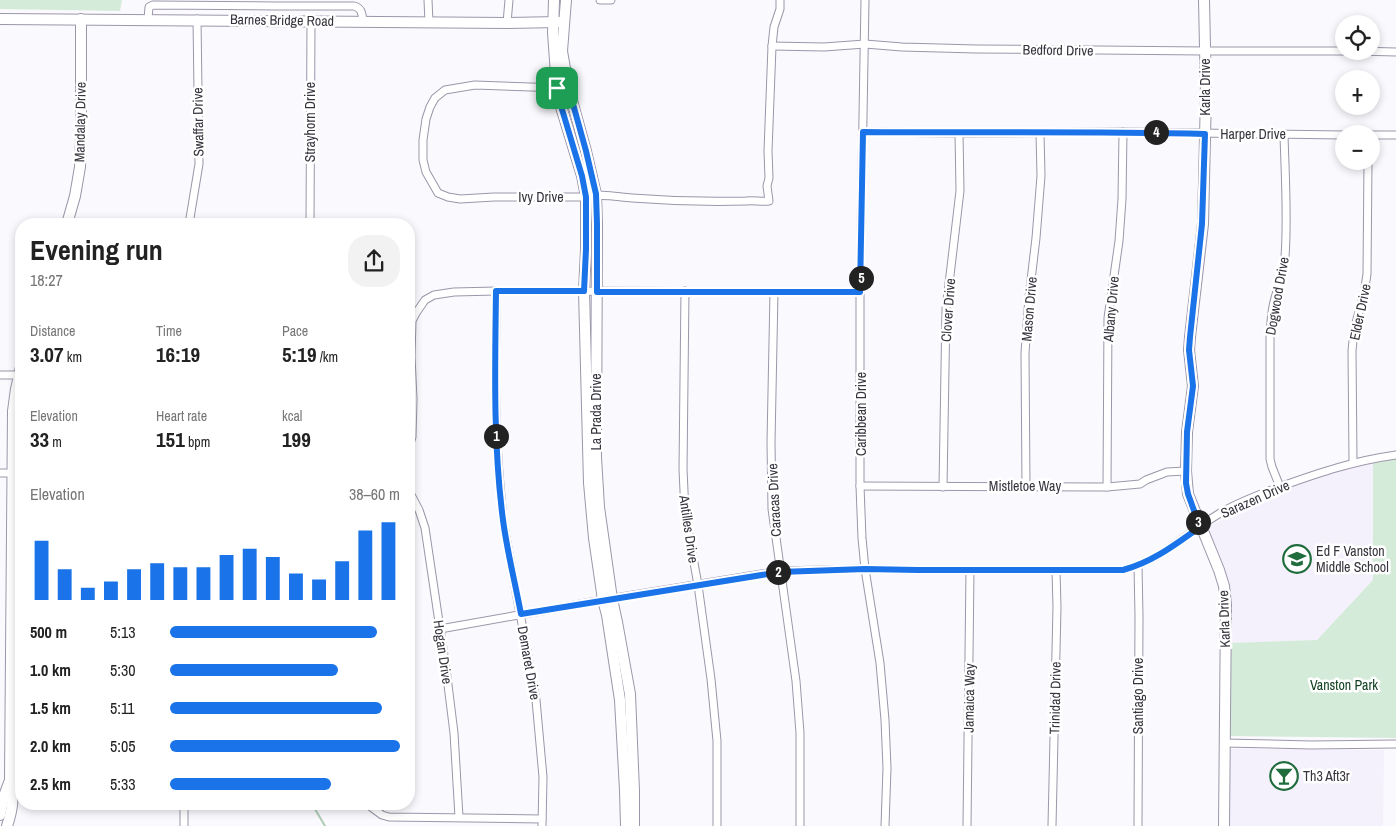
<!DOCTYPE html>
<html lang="en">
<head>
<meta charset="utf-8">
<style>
	body { margin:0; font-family:"Archivo Narrow",sans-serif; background:#f2f2f2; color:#222; height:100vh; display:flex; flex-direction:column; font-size:19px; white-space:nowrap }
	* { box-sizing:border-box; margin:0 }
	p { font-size:16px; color:#767676 }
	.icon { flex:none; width:28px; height:28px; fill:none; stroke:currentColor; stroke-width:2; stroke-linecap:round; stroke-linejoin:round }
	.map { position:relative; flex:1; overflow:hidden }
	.details { position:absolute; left:15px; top:218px; width:400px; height:592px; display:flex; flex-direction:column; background:#fff; border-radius:20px; box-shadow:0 2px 8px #0003 }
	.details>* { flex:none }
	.buttons { position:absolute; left:1335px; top:15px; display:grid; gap:10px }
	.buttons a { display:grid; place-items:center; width:45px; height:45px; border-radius:50%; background:#fff; box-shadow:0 2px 8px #0003; font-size:25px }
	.pin { position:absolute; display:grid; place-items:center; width:42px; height:42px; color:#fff; margin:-21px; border-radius:10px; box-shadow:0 2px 8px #0006 }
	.km { position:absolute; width:25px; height:25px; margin:-12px; border-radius:50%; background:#222; color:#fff; font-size:14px; line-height:25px; text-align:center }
	.round { display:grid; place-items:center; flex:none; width:52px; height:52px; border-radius:20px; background:#f2f2f2 }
	.head { display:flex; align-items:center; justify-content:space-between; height:85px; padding:0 15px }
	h1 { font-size:28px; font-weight:700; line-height:38px }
	.figures { display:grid; grid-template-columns:repeat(3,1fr); gap:8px; height:85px; padding:5px 15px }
	.figures div { display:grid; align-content:center }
	.figures b { font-size:21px; font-weight:700 }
	.figures small { font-size:14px; font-weight:400 }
	.figures p { font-size:14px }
	.chart { height:140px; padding:10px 15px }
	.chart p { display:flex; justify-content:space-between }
	.chart svg { width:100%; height:90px; margin-top:5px; stroke:#1a73e8; stroke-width:6 }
	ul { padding:0 15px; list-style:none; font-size:16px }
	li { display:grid; grid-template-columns:80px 60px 1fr; align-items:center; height:38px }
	li i { height:12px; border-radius:6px; background:#1a73e8 }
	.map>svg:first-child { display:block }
</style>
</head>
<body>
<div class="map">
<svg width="1396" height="826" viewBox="0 0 1396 826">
	<rect width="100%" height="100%" fill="#faf9fd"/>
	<g fill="#f4f0fc">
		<polygon points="1373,461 1373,580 1317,640 1230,643 1230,601 1228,582 1226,571 1209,531 1210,527 1236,511 1321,474"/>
		<polygon points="1230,749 1384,750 1383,826 1229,826"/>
	</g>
	<g fill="#d4ebd9">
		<polygon points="0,0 122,0 120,11 0,9"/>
		<polygon points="1396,458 1396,738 1230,736 1230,643 1317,640 1373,580 1373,461"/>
	</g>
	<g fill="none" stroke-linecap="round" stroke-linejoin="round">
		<polyline stroke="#afcbb5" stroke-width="2" points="312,804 325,826"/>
		<defs>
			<g id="street">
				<polyline points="428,0 429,22"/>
				<polyline points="600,0 611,0"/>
				<polyline points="865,0 860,292 860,486 862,538 865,569 880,663 885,720 887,768 885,826"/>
				<path d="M148 19 149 7 153 5 275 6H354C362 8 362 14 363 21"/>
				<polyline points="507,23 509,0"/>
				<polyline points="772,46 824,47 865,44 902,47 976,49 1205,51 1344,51"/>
				<polyline points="1357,51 1396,52"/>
				<path d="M561 88 475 85 445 90 435 98 430 107 426 119 423 140V160L426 172 438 193 448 197 460 199 494 197H586C602 193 617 197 632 198 670 201 708 202 746 201 754 200 761 202 769 201L767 186 769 178 768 151 772 46 774 27 780 9V0"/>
				<polyline points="863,132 959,133 1123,132 1344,135"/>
				<polyline points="1371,135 1396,135"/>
				<polyline points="189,224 199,164 197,19"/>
				<polyline points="310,224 311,21"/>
				<path d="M496 291C496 341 494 391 497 441 498 467 501 494 503 521L536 700 543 777 542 826"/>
				<polyline points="685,291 683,469 685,513 698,585 711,679 717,741 717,826"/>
				<polyline points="774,292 771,442 772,509 796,681 800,733 800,826"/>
				<polyline points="0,375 21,375"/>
				<polyline points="409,447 412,437 413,399 411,356 412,321 416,313 425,300 434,295 454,292 496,291 860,292"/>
				<polyline points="1353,462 1352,351 1354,330 1364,294 1367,274 1368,161"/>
				<polyline points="0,473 21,473"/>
				<polyline points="860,486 1107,487 1140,484 1146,480 1167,472 1186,471"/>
				<polyline points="1026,486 1025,353 1029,297 1036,238 1041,176 1040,133"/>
				<polyline points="943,487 946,309 960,191 959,133"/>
				<polyline points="1107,487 1108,318 1119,241 1122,199 1123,132"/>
				<path d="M1280 487 1272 467 1270 459V336C1271 323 1271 310 1275 298 1279 284 1284 271 1285 257 1288 216 1285 174 1284 134"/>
				<polyline points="409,491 419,510 425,528 446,669 454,733 459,817"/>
				<path d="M440 629 603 600 780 571 865 569 918 570H1123C1164 559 1187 532 1222 512 1241 501 1261 494 1282 486 1321 472 1354 461 1396 455"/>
				<polyline points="1224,743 1311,745 1396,744"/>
				<polyline points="367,804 382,815 389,817 542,819"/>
				<polyline points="184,826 184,804"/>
				<polyline points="967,826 970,570"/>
				<polyline points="1052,826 1057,607 1056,571"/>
				<polyline points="1138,826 1139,616 1138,566"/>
			</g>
			<g id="secondary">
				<polyline points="554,0 553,33 557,88 561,107 582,176 586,197 586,249 584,291 589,483 594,538 603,600 607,615 620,700 625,790 626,826"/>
				<polyline points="566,0 562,51 568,86 586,151 596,194 597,224 596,457 599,507 612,599 617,622 630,694 634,791 634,826"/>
				<polyline points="1204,0 1206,94 1203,224 1190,337 1189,350 1193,386 1187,432 1186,471 1188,494 1219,570 1224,586 1226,605 1224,826"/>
				<polyline points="0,19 507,23 559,22"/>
				<polyline points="67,224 75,196 80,167 81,138 81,19"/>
				<polyline points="0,815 4,796 10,780"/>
				<path d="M7 826C13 808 14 798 10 779L13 411 16 389 21 367"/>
			</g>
		</defs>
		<use href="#street" stroke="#9c96aa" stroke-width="9"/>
		<use href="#secondary" stroke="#9c96aa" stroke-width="12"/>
		<use href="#street" stroke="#fff" stroke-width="7"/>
		<use href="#secondary" stroke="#fff" stroke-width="10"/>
	</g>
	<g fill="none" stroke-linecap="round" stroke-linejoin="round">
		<defs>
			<path id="route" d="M568 86 586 151 596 194 597 224V292H860L863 132C977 133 1091 131 1205 134L1202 224 1190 337 1189 350 1193 386 1187 432 1186 483 1188 494 1200 527C1176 544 1153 562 1123 570H918L865 569 780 572 521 614C515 582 507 551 503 520 493 444 495 367 496 291H584L586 249V197L582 176 561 106 557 88Z"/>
		</defs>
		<use href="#route" stroke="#fff" stroke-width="10"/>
		<use href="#route" stroke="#1a73e8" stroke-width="6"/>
	</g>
	<defs>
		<symbol id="school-ring" viewBox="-11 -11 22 22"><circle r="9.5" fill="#fff" stroke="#1f6d3c" stroke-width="1.5"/><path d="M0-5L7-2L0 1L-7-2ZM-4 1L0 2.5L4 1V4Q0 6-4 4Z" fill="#1f6d3c"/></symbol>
		<symbol id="bar-ring" viewBox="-11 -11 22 22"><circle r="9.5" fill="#fff" stroke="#1f6d3c" stroke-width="1.5"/><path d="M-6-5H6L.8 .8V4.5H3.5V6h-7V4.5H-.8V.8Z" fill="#1f6d3c"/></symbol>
	</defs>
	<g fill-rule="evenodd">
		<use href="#school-ring" x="1281" y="543" width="32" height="32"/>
		<use href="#bar-ring" x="1268" y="760" width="32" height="32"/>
	</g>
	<g text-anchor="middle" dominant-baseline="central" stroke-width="5" stroke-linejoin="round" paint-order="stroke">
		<g font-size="14" fill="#37343d" stroke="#fff">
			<text transform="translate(282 20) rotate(1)">Barnes Bridge Road</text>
			<text transform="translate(1058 50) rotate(1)">Bedford Drive</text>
			<text transform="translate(1205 87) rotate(-90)">Karla Drive</text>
			<text transform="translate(80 122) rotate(-89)">Mandalay Drive</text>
			<text transform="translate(198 122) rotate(-91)">Swaffar Drive</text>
			<text transform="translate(310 122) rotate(-90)">Strayhorn Drive</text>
			<text x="1253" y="134">Harper Drive</text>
			<text x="541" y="197">Ivy Drive</text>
			<text transform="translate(1277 296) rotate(-80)">Dogwood Drive</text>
			<text transform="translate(1029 309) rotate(-85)">Mason Drive</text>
			<text transform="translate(1111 309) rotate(-85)">Albany Drive</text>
			<text transform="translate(948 310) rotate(-86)">Clover Drive</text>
			<text transform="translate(1360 312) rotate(-78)">Elder Drive</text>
			<text transform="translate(596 412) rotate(-90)">La Prada Drive</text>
			<text transform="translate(861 414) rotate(-90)">Caribbean Drive</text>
			<text x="1025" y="486">Mistletoe Way</text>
			<text transform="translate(1255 499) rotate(-24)">Sarazen Drive</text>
			<text transform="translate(774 500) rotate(-93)">Caracas Drive</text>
			<text transform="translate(689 529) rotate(82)">Antilles Drive</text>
			<text transform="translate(1224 619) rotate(-92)">Karla Drive</text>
			<text transform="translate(443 652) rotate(82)">Hogan Drive</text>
			<text transform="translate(529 663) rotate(80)">Demaret Drive</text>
			<text transform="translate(1138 696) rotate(-90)">Santiago Drive</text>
			<text transform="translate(969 698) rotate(-89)">Jamaica Way</text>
			<text transform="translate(1055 698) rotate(-89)">Trinidad Drive</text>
		</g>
		<g font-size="14" fill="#37343d" stroke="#fff" text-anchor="start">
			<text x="1316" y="551">Ed F Vanston<tspan x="1316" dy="16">Middle School</tspan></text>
			<text x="1303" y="776">Th3 Aft3r</text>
		</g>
		<g font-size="14" fill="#114022" stroke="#fff">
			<text x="1344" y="685">Vanston Park</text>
		</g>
	</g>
</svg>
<div class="buttons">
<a><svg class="icon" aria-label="locate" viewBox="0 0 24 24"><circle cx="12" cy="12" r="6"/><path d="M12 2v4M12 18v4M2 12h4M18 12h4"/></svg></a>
<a>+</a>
<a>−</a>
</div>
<div class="pin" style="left:557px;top:88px;background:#1e9e55"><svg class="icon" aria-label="arrive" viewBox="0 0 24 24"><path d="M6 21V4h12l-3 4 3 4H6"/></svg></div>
<b class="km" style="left:496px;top:436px">1</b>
<b class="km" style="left:778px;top:572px">2</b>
<b class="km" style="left:1198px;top:522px">3</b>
<b class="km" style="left:1156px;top:132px">4</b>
<b class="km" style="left:861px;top:278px">5</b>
<section class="details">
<div class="head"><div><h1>Evening run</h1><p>18:27</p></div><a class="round"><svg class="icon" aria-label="share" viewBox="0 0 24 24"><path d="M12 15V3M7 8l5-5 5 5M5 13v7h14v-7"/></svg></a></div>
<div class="figures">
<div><p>Distance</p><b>3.07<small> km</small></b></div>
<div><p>Time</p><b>16:19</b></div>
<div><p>Pace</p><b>5:19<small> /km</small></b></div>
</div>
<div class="figures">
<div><p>Elevation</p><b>33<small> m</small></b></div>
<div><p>Heart rate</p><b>151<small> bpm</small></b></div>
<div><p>kcal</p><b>199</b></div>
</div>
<div class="chart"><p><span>Elevation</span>38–60 m</p>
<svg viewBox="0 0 160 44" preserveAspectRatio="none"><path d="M5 44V15M15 44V29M25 44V38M35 44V35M45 44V29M55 44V26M65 44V28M75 44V28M85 44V22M95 44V19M105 44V23M115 44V31M125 44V34M135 44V25M145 44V10M155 44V6"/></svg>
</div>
<ul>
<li><b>500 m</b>5:13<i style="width:90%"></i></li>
<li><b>1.0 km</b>5:30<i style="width:73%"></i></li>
<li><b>1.5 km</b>5:11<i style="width:92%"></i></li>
<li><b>2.0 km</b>5:05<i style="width:100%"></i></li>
<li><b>2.5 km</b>5:33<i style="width:70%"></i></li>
</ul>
</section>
</div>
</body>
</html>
